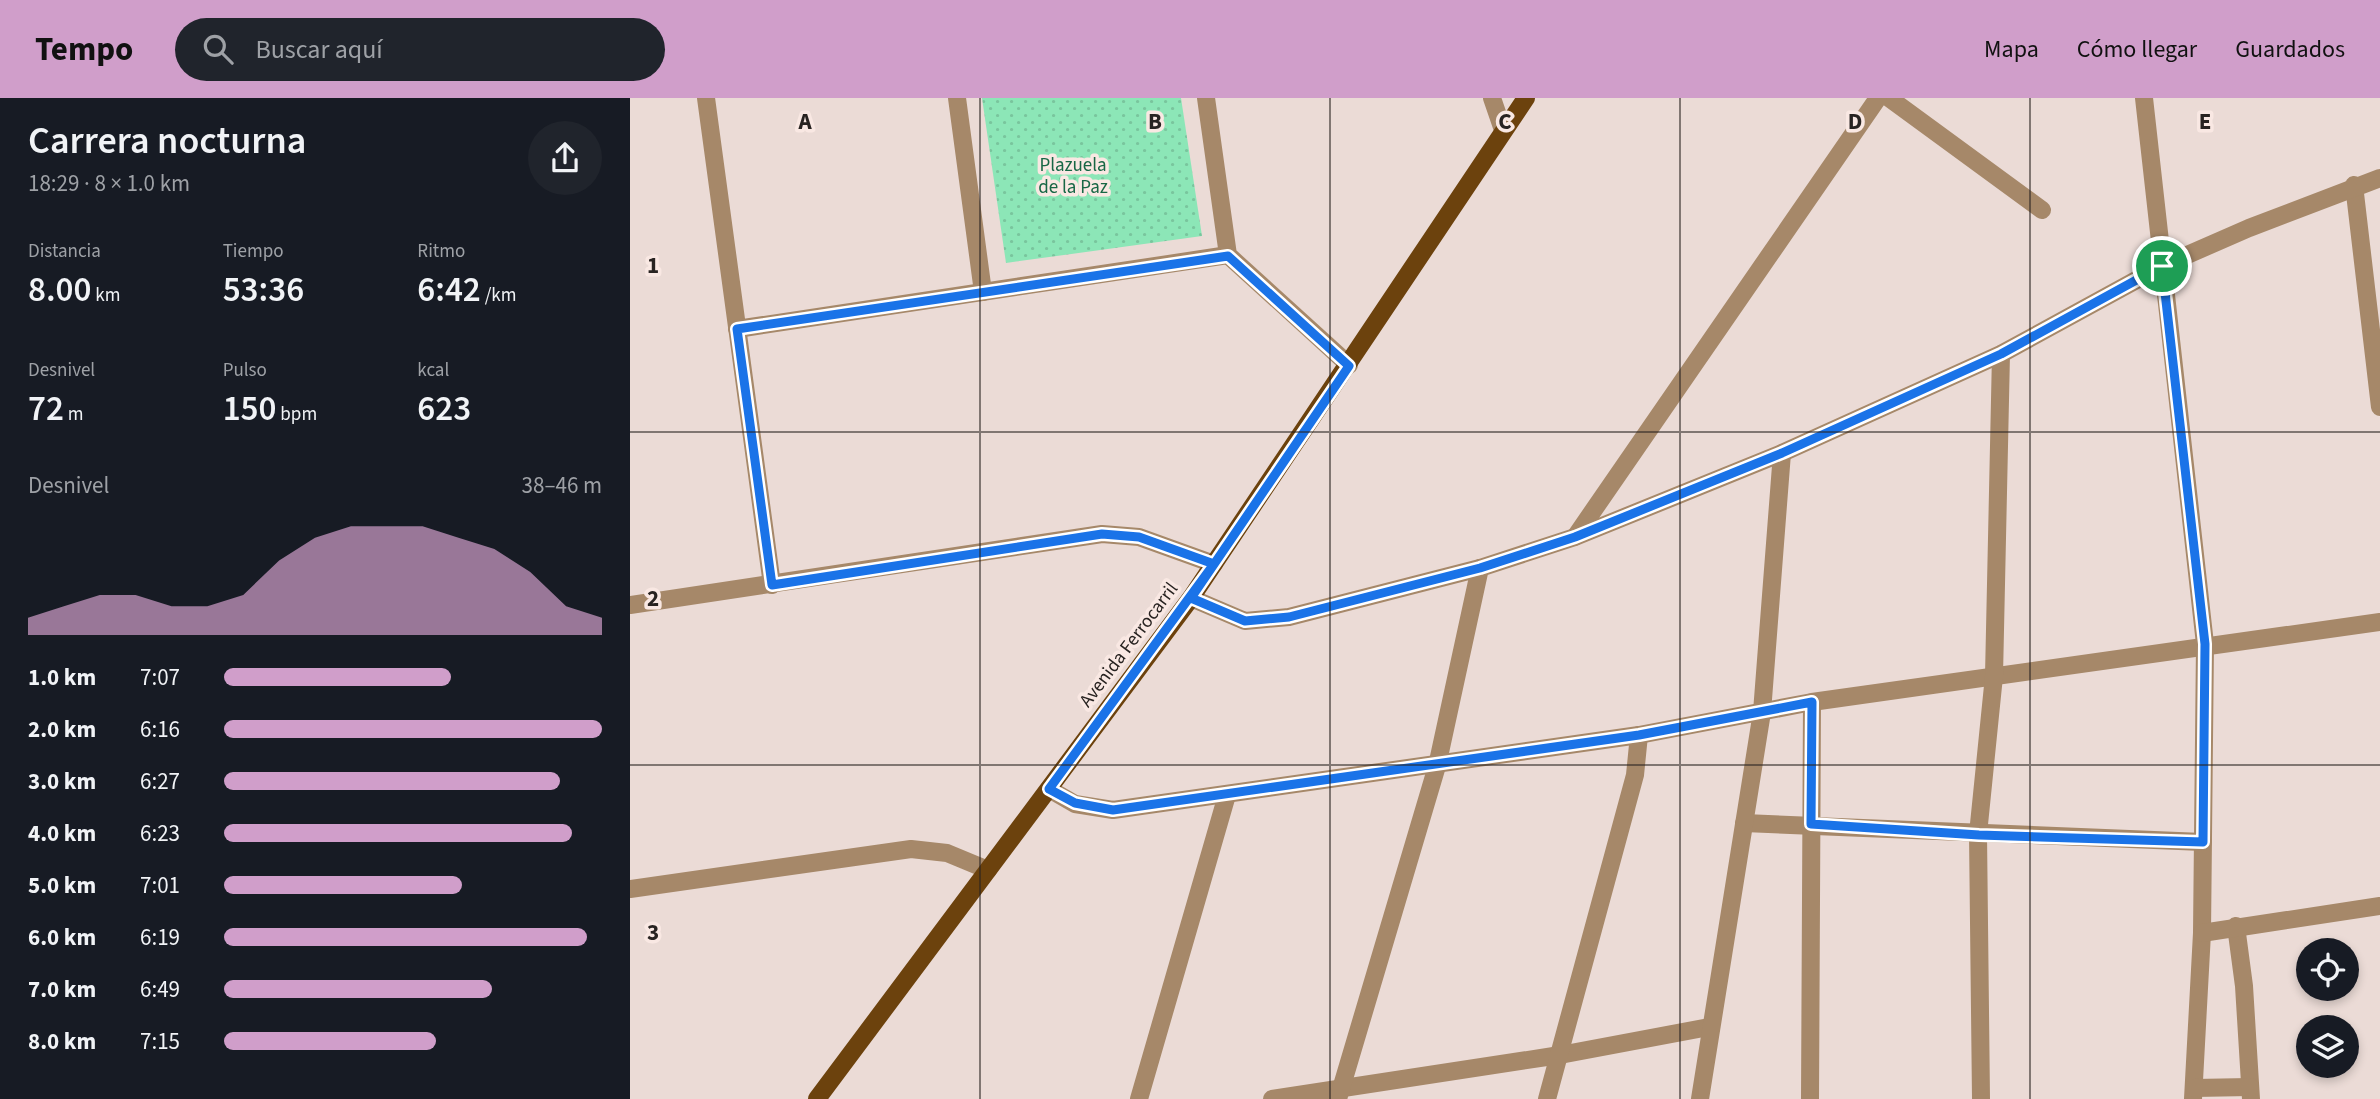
<!DOCTYPE html>
<html lang="es">
<head>
<meta charset="utf-8">
<style>
	body { margin:0; font-family:"Source Sans 3",sans-serif; background:#20242c; color:#f1f3f6; height:100vh; display:flex; flex-direction:column; font-size:26px; white-space:nowrap }
	* { box-sizing:border-box; margin:0 }
	p { font-size:23px; color:#9ea1a6 }
	.icon { flex:none; width:38px; height:38px; fill:none; stroke:currentColor; stroke-width:2; stroke-linecap:round; stroke-linejoin:round }
	.map { position:relative; flex:1; overflow:hidden }
	.details { display:flex; flex-direction:column; background:#171b24; width:630px }
	.details>* { flex:none }
	.fabs { position:absolute; left:1666px; top:840px; display:grid; gap:14px }
	.fabs a { display:grid; place-items:center; width:63px; height:63px; border-radius:50%; background:#171b24; box-shadow:0 4px 10px #0003; font-size:35px }
	.pin { position:absolute; display:grid; place-items:center; width:60px; height:60px; color:#fff; margin:-30px; border:4px solid #fff; border-radius:50%; box-shadow:0 2px 7px #0007 }
	.round { display:grid; place-items:center; flex:none; width:74px; height:74px; border-radius:37px; background:#20242c }
	.headline { display:flex; align-items:center; justify-content:space-between; height:119px; padding:0 28px }
	h1 { font-size:38px; font-weight:600; line-height:52px }
	.metrics { display:grid; grid-template-columns:repeat(3,1fr); gap:10px; height:119px; padding:7px 28px }
	.metrics div { display:grid; align-content:center }
	.metrics b { font-size:35px; font-weight:600 }
	.metrics small { font-size:19px; font-weight:400 }
	.metrics p { font-size:19px }
	.chart { height:196px; padding:14px 28px }
	.chart p { display:flex; justify-content:space-between }
	.chart svg { width:100%; height:126px; margin-top:7px; fill:#d09eca; opacity:.7 }
	ul { padding:0 28px; list-style:none; font-size:23px }
	li { display:grid; grid-template-columns:112px 84px 1fr; align-items:center; height:52px }
	li i { height:18px; border-radius:9px; background:#d09eca }
	header { display:flex; align-items:center; gap:42px; box-sizing:border-box; height:98px; padding:0 35px; background:#d09eca; color:#111 }
	header strong { font-size:33px }
	nav { display:flex; gap:38px; margin-inline-start:auto; font-size:24px }
	.search { width:490px; height:63px; background:#20242c; display:flex; align-items:center; gap:18px; box-sizing:border-box; padding:0 24px; border-radius:38px; color:#9ea1a6; font-size:26px }
	main { display:flex; flex:1; min-height:0 }
	.map>svg:first-child { display:block }
</style>
</head>
<body>
<header>
<strong>Tempo</strong>
<div class="search"><svg class="icon" aria-label="search" viewBox="0 0 24 24"><circle cx="10" cy="10" r="6"/><path d="M15 15l6 6"/></svg>Buscar aquí</div>
<nav><a>Mapa</a><a>Cómo llegar</a><a>Guardados</a></nav>
</header>
<main>
<section class="details">
<div class="headline"><div><h1>Carrera nocturna</h1><p>18:29 · 8 × 1.0 km</p></div><a class="round"><svg class="icon" aria-label="share" viewBox="0 0 24 24"><path d="M12 15V3M7 8l5-5 5 5M5 13v7h14v-7"/></svg></a></div>
<div class="metrics">
<div><p>Distancia</p><b>8.00<small> km</small></b></div>
<div><p>Tiempo</p><b>53:36</b></div>
<div><p>Ritmo</p><b>6:42<small> /km</small></b></div>
</div>
<div class="metrics">
<div><p>Desnivel</p><b>72<small> m</small></b></div>
<div><p>Pulso</p><b>150<small> bpm</small></b></div>
<div><p>kcal</p><b>623</b></div>
</div>
<div class="chart"><p><span>Desnivel</span>38–46 m</p>
<svg viewBox="0 0 160 44" preserveAspectRatio="none"><path d="M0 44V38L10 34L20 30L30 30L40 34L50 34L60 30L70 18L80 10L90 6L100 6L110 6L120 10L130 14L140 22L150 34L160 38V44z"/></svg>
</div>
<ul>
<li><b>1.0 km</b>7:07<i style="width:60%"></i></li>
<li><b>2.0 km</b>6:16<i style="width:100%"></i></li>
<li><b>3.0 km</b>6:27<i style="width:89%"></i></li>
<li><b>4.0 km</b>6:23<i style="width:92%"></i></li>
<li><b>5.0 km</b>7:01<i style="width:63%"></i></li>
<li><b>6.0 km</b>6:19<i style="width:96%"></i></li>
<li><b>7.0 km</b>6:49<i style="width:71%"></i></li>
<li><b>8.0 km</b>7:15<i style="width:56%"></i></li>
</ul>
</section>
<div class="map">
<svg width="1750" height="1001" viewBox="0 0 1750 1001">
	<defs>
		<pattern id="grass-dots" width="8" height="8" patternUnits="userSpaceOnUse" patternTransform="scale(1.75)"><rect width="8" height="8" fill="#8ce6b7"/><path d="M2 2h.1M6 6h.1" fill="none" stroke="#79c59d" stroke-width="1.8" stroke-linecap="round"/></pattern>
	</defs>
	<rect width="100%" height="100%" fill="#ebdbd6"/>
	<polygon fill="url(#grass-dots)" points="352,0 551,0 572,138 376,165"/>
	<g fill="none" stroke-linecap="round" stroke-linejoin="round">
		<g stroke="#a68869" stroke-width="18">
			<polyline points="76,0 142,487"/>
			<polyline points="327,0 353,194"/>
			<polyline points="576,0 598,157 719,267"/>
			<polyline points="862,0 873,32"/>
			<polyline points="1259,0 1412,112"/>
			<polyline points="1514,0 1575,546 1572,835 1563,1001"/>
			<polyline points="1724,87 1750,309"/>
			<polyline points="107,231 598,157"/>
			<polyline points="945,439 1248,0"/>
			<polyline points="561,500 615,523 659,519 850,470 945,439 1152,355 1371,256 1532,168 1619,130 1750,80"/>
			<polyline points="0,507 472,436 509,439 584,466"/>
			<polyline points="419,691 445,706 483,712 1009,637 1182,604 1750,524"/>
			<polyline points="1114,725 1573,744"/>
			<polyline points="0,791 281,751 317,755 358,772"/>
			<polyline points="1606,828 1614,888 1621,1001"/>
			<polyline points="1572,835 1750,808"/>
			<polyline points="1564,990 1620,989"/>
			<polyline points="509,1001 597,697"/>
			<polyline points="642,1001 930,957 1079,929"/>
			<polyline points="708,1001 807,668 850,470"/>
			<polyline points="917,1001 1005,677 1009,637"/>
			<polyline points="1070,1001 1132,614 1152,355"/>
			<polyline points="1180,1001 1182,604"/>
			<polyline points="1351,1001 1348,736 1364,578 1371,256"/>
		</g>
		<polyline stroke="#6c420d" stroke-width="18" points="187,1001 561,500 896,0"/>
	</g>
	<g fill="none" stroke-linecap="round" stroke-linejoin="round">
		<defs>
			<polyline id="route" points="1532,168 1371,256 1152,355 945,439 850,470 659,519 615,523 561,500 719,268 598,158 107,231 142,487 472,436 509,439 584,466 419,691 445,705 483,712 1009,637 1182,604 1181,726 1349,737 1573,744 1575,546 1532,168"/>
		</defs>
		<use href="#route" stroke="#fff" stroke-width="14"/>
		<use href="#route" stroke="#1a73e8" stroke-width="9"/>
	</g>
	<path fill="none" stroke="#282321" stroke-width="2" stroke-opacity="0.55" d="M350 0V1001M700 0V1001M1050 0V1001M1400 0V1001M0 334H1750M0 667H1750"/>
	<g text-anchor="middle" dominant-baseline="central" stroke-width="7" stroke-linejoin="round" paint-order="stroke">
		<g font-size="19" fill="#176745" stroke="#f9e8e3">
			<text x="443" y="67">Plazuela<tspan x="443" dy="22">de la Paz</tspan></text>
		</g>
		<g font-size="19" fill="#282321" stroke="#f9e8e3">
			<text transform="translate(499 547) rotate(-53)">Avenida Ferrocarril</text>
		</g>
	</g>
	<g font-size="23" text-anchor="middle" font-weight="bold" fill="#282321" stroke="#f9e8e3" stroke-width="7" stroke-linejoin="round" paint-order="stroke">
		<text x="175" y="31">A</text>
		<text x="525" y="31">B</text>
		<text x="875" y="31">C</text>
		<text x="1225" y="31">D</text>
		<text x="1575" y="31">E</text>
		<text x="23" y="175">1</text>
		<text x="23" y="508">2</text>
		<text x="23" y="842">3</text>
	</g>
</svg>
<div class="fabs">
<a><svg class="icon" aria-label="locate" viewBox="0 0 24 24"><circle cx="12" cy="12" r="6"/><path d="M12 2v4M12 18v4M2 12h4M18 12h4"/></svg></a>
<a><svg class="icon" aria-label="layers" viewBox="0 0 24 24"><path d="M12 4l9 5-9 5-9-5zM3 14l9 5 9-5"/></svg></a>
</div>
<div class="pin" style="left:1532px;top:168px;background:#1e9e55"><svg class="icon" aria-label="arrive" viewBox="0 0 24 24"><path d="M6 21V4h12l-3 4 3 4H6"/></svg></div>
</div>
</main>
</body>
</html>
